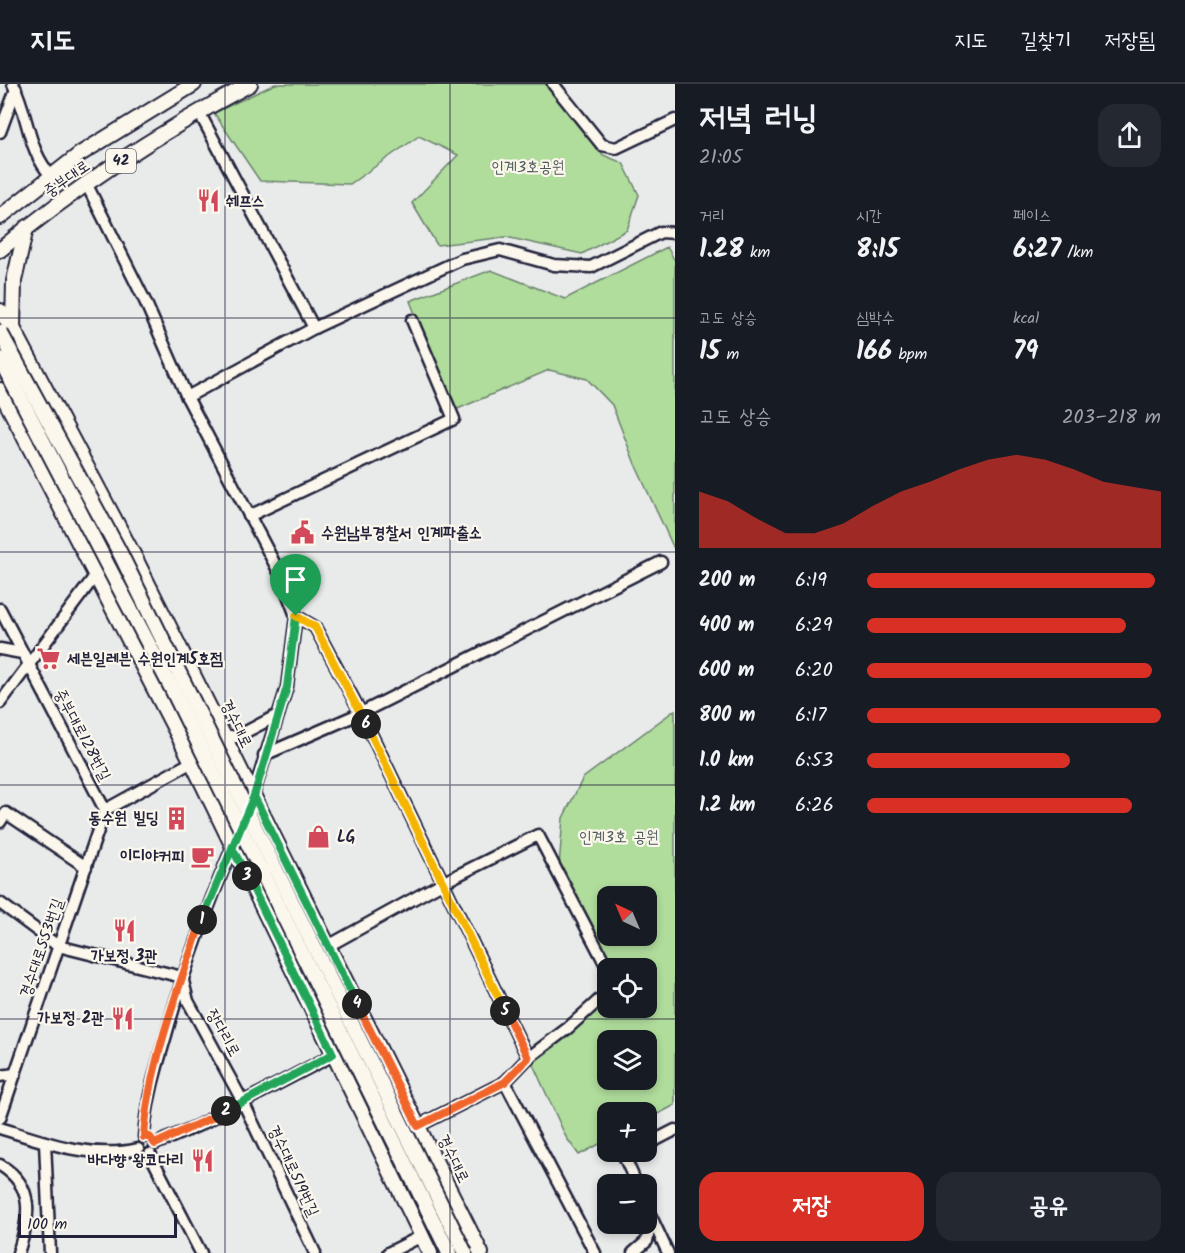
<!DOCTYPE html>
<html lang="ko">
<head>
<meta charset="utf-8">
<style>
	body { margin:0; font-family:Kalam,"Poor Story",sans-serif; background:#242831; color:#f1f3f6; height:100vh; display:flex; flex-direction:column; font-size:22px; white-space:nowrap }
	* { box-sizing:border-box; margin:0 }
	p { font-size:20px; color:#9ea1a6 }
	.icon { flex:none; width:33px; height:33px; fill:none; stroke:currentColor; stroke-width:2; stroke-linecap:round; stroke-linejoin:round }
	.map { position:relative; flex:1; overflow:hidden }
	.drawer { display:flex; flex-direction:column; background:#171b24; width:510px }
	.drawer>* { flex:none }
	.needle { width:39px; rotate:316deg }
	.fabs { position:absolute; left:597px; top:802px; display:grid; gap:12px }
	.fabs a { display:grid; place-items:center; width:60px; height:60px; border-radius:12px; background:#171b24; box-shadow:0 3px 9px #0003; font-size:30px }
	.scale { position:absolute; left:18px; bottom:15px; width:159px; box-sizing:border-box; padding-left:6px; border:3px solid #22223b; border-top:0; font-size:16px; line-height:21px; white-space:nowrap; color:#22223b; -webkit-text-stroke:4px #fbf7ec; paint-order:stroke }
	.pin { position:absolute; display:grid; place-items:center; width:51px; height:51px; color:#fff; margin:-62px -26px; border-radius:50% 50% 50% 0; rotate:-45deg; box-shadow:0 0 6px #0007 }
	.pin .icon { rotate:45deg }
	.km { position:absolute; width:30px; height:30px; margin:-15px; border-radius:50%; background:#222; color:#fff; font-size:16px; line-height:30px; text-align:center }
	.round { display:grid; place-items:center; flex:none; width:63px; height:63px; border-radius:18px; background:#242831 }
	.overview { display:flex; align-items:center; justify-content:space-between; height:102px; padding:0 24px }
	h1 { font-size:33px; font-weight:700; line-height:45px }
	.stats { display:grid; grid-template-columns:repeat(3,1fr); gap:9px; height:102px; padding:6px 24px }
	.stats div { display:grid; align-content:center }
	.stats b { font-size:26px; font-weight:700 }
	.stats small { font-size:16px; font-weight:400 }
	.stats p { font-size:16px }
	.chart { height:168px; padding:12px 24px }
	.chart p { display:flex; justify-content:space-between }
	.chart svg { width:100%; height:108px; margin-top:6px; fill:#d93025; opacity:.7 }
	.action { display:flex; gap:12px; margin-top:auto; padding:12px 24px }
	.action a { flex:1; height:69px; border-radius:18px; background:#d93025; color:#fff; font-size:24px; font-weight:700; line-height:69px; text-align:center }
	.action a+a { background:#242831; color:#f1f3f6 }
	ul { padding:0 24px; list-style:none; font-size:20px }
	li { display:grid; grid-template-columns:96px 72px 1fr; align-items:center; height:45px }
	li i { height:15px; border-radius:8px; background:#d93025 }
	header { display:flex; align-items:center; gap:36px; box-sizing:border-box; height:84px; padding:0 30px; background:#171b24; border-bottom:2px solid #363941 }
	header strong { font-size:28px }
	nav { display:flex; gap:33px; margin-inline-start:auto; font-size:21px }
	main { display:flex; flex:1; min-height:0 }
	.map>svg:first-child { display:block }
</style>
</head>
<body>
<header>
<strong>지도</strong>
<nav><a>지도</a><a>길찾기</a><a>저장됨</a></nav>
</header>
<main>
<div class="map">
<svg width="675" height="1169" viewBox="0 0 675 1169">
	<rect width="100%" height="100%" fill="#e9ebeb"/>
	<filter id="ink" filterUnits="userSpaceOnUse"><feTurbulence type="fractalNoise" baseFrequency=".0167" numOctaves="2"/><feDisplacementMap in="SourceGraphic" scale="12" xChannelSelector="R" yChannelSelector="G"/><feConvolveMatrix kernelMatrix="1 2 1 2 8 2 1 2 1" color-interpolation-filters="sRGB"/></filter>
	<g filter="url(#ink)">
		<g fill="#b0dd9c" stroke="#69806c" stroke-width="1.5" fill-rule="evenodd">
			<polygon points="275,0 562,0 603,71 623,79 639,111 627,146 582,170 506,153 437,161 412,119 458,71 419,52 350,100 260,97 214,29"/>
			<polygon points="667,163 675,177 675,467 635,380 612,321 587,295 549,286 453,327 410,217 491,186 565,215"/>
			<path d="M675 626V1021L647 1036 646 1029H608L607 1056 579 1071 566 1053 531 976 607 898 608 924H646V885H608L558 794 563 734 583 694ZM608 813H646V852H608ZM608 957H646V996H608Z"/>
		</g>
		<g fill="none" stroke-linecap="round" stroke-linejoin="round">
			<defs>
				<g id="minor">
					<path d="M13 0C29 32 27 66 52 93"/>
					<polyline points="553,0 602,61 616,64 675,36"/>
					<polyline points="199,28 314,244"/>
					<polyline points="0,48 16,5"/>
					<polyline points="87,101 145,217 187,313 280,490 296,532 287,603 252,715"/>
					<polyline points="187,313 314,244 462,175 500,166 554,181 591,183 661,148 675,149"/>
					<polyline points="249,432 454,335 412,236"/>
					<polyline points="0,525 105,726"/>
					<polyline points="296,532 315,543 361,629 528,974 505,998"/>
					<polyline points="0,565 22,569"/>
					<polyline points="0,619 95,492"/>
					<polyline points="223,651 236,653 278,631"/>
					<polyline points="264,671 361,629 661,478"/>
					<polyline points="0,738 6,729 86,783"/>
					<polyline points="0,819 58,862 182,893 188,917 243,1018 315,1169"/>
					<polyline points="328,862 442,799 538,751 608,885"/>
					<polyline points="528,974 568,944 608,908"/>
					<polyline points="0,992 15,990"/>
					<polyline points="0,1034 105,726 192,678"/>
					<polyline points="418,1042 505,998 595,1169"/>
					<path d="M0 1044C45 1058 91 1076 138 1065"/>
					<path d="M144 1053C146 1018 156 985 166 951 184 884 208 821 235 757"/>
					<polyline points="45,1058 50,1169"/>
					<polyline points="155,1060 197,1042 333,971"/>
					<polyline points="646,1061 675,1046"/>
					<polyline points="632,1068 624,1072 637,1101"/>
					<polyline points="150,1070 201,1169"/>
					<path d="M0 1081C37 1103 29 1135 18 1169"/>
					<polyline points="646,1122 668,1169"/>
					<polyline points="388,1169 422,1152"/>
					<polyline points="633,1169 647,1157 651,1135"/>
				</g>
				<g id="major">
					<polyline points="0,133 80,70 194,0"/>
					<path d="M0 166C76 102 162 47 250 0"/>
					<polyline points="0,227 13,244 135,474 481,1169"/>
					<polyline points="13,244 14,197 26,144"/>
					<polyline points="0,306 192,678 430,1169"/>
				</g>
			</defs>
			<use href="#minor" stroke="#22223b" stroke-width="15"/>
			<use href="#major" stroke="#22223b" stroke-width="18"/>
			<use href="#minor" stroke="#fbf7ec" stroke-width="10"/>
			<use href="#major" stroke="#fbf7ec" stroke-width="14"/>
			<defs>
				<g id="major-bridge">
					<polyline points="0,248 118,465 465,1169"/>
					<polyline points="0,275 172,605 449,1169"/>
				</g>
			</defs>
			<use href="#major-bridge" stroke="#22223b" stroke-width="18" stroke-linecap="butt"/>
			<use href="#major-bridge" stroke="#fbf7ec" stroke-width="14"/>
		</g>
	</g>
	<g fill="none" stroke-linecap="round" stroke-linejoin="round" filter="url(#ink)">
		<defs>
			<polyline id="split-1" points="202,836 254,712 287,603 296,532"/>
			<path id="split-2" d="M202 836C179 902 148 984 144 1053H150L155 1060 226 1027"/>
			<polyline id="split-3" points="226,1027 333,970 247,792"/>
			<polyline id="split-4" points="247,792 232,764 254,712 357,920"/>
			<polyline id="split-5" points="357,920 418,1042 505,998 528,974 505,927"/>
			<polyline id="split-6" points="366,640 505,927"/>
			<polyline id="split-7" points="296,532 315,543 366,640"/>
		</defs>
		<use href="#split-1" stroke="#fff" stroke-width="12"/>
		<use href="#split-2" stroke="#fff" stroke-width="12"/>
		<use href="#split-3" stroke="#fff" stroke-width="12"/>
		<use href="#split-4" stroke="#fff" stroke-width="12"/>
		<use href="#split-5" stroke="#fff" stroke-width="12"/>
		<use href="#split-6" stroke="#fff" stroke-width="12"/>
		<use href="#split-7" stroke="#fff" stroke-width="12"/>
		<use href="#split-1" stroke="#22a559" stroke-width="8"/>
		<use href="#split-2" stroke="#f0652b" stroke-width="8"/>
		<use href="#split-3" stroke="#22a559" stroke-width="8"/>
		<use href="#split-4" stroke="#22a559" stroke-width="8"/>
		<use href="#split-5" stroke="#f0652b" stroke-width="8"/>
		<use href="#split-6" stroke="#f5b400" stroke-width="8"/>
		<use href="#split-7" stroke="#f5b400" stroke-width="8"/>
	</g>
	<path fill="none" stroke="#22223b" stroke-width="1.5" stroke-opacity="0.55" d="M225 0V1169M450 0V1169M0 234H675M0 468H675M0 701H675M0 935H675"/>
	<defs>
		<symbol id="restaurant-bare" viewBox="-9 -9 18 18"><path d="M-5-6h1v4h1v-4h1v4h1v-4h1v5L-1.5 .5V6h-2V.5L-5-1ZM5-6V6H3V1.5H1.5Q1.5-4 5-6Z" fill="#d1495b" stroke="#fbf7ec" stroke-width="2.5" paint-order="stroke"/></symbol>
		<symbol id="civic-bare" viewBox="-9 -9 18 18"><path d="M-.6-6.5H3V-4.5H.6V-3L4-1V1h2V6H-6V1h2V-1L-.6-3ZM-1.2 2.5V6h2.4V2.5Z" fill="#d1495b" stroke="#fbf7ec" stroke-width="2.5" paint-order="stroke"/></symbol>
		<symbol id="supermarket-bare" viewBox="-9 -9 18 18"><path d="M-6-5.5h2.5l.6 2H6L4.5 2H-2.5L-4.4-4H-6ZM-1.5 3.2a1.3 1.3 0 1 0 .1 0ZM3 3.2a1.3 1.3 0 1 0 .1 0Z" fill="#d1495b" stroke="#fbf7ec" stroke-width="2.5" paint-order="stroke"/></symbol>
		<symbol id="building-bare" viewBox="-9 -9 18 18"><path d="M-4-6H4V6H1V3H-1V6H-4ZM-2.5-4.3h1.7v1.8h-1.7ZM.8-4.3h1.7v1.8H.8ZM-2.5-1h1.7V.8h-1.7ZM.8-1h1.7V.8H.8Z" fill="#d1495b" stroke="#fbf7ec" stroke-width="2.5" paint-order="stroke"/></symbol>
		<symbol id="shop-bare" viewBox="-9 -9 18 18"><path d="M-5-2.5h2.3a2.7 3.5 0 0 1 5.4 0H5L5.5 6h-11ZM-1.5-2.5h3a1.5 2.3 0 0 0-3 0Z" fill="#d1495b" stroke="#fbf7ec" stroke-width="2.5" paint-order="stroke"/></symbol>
		<symbol id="cafe-bare" viewBox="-9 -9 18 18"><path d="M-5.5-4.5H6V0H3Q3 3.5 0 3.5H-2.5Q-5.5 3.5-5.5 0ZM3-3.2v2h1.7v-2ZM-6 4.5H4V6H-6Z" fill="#d1495b" stroke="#fbf7ec" stroke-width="2.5" paint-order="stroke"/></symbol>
	</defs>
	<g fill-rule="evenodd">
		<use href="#restaurant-bare" x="192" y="100" width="33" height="33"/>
		<use href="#civic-bare" x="286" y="432" width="33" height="33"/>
		<use href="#supermarket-bare" x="32" y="558" width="33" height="33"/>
		<use href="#building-bare" x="160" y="718" width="33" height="33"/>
		<use href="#shop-bare" x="302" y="736" width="33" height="33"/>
		<use href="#cafe-bare" x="186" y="756" width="33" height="33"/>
		<use href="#restaurant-bare" x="108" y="830" width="33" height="33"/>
		<use href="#restaurant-bare" x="106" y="918" width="33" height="33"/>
		<use href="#restaurant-bare" x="186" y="1060" width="33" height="33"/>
	</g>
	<g text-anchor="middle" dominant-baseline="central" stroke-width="4.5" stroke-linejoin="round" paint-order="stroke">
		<rect fill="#fbf7ec" stroke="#636270" stroke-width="1.5" x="106" y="65" width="30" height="24" rx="4.5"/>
		<g font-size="15" font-weight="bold" fill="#22223b">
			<text x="121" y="77">42</text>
		</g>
		<g font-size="16" fill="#4d5a58" stroke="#fbf7ec">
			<text x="528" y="83">인계3호공원</text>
			<text x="619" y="753">인계3호 공원</text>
		</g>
		<g font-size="16" fill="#22223b" stroke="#fbf7ec">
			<text transform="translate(67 95) rotate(-35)">중부대로</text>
			<text transform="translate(236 640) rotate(64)">경수대로</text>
			<text transform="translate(82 651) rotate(62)">중부대로128번길</text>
			<text transform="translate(42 864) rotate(-71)">경수대로553번길</text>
			<text transform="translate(223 949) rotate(61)">장다리로</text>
			<text transform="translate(453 1075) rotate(64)">경수대로</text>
			<text transform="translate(293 1087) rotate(65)">경수대로519번길</text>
		</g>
		<g font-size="16" font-weight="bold" fill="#22223b" stroke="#fbf7ec" text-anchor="start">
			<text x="226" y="117">쉐프스</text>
			<text x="321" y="449">수원남부경찰서 인계파출소</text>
			<text x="67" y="575">세븐일레븐 수원인계5호점</text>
			<text x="159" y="734" text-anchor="end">동수원 빌딩</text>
			<text x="337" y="753">LG</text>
			<text x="184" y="772" text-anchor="end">이디야커피</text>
			<text x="124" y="872" text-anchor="middle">가보정 3관</text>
			<text x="104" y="934" text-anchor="end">가보정 2관</text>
			<text x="184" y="1076" text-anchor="end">바다향 왕코다리</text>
		</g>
	</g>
</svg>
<div class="fabs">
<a><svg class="needle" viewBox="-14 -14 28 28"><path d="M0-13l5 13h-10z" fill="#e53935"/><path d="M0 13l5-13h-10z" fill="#9ea1a6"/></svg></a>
<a><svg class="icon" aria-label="locate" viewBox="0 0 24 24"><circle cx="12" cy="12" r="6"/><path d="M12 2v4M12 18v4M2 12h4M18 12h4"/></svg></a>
<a><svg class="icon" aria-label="layers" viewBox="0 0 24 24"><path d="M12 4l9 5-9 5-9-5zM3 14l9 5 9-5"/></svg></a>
<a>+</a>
<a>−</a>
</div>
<div class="scale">100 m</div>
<div class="pin" style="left:296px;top:532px;background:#1e9e55"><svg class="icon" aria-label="arrive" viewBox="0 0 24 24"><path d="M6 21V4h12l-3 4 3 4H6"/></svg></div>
<b class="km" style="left:202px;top:836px">1</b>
<b class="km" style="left:226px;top:1027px">2</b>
<b class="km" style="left:247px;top:792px">3</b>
<b class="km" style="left:357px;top:920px">4</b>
<b class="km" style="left:505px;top:927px">5</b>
<b class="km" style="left:366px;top:640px">6</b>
</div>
<section class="drawer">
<div class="overview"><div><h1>저녁 러닝</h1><p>21:05</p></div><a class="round"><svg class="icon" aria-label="share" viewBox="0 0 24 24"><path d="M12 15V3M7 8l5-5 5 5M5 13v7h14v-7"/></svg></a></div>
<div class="stats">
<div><p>거리</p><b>1.28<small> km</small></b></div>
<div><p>시간</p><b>8:15</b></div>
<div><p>페이스</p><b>6:27<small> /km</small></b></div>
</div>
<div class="stats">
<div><p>고도 상승</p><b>15<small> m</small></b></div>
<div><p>심박수</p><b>166<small> bpm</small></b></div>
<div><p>kcal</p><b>79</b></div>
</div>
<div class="chart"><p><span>고도 상승</span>203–218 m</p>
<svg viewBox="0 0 160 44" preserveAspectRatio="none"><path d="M0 44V21L10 25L20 32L30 38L40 38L50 34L60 27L70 21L80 17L90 12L100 8L110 6L120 8L130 12L140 17L150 19L160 21V44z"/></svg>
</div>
<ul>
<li><b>200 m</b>6:19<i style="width:98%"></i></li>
<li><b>400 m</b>6:29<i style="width:88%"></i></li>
<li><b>600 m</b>6:20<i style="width:97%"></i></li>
<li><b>800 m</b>6:17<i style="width:100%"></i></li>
<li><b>1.0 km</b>6:53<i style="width:69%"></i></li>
<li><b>1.2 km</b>6:26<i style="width:90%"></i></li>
</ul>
<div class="action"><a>저장</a><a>공유</a></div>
</section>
</main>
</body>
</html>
